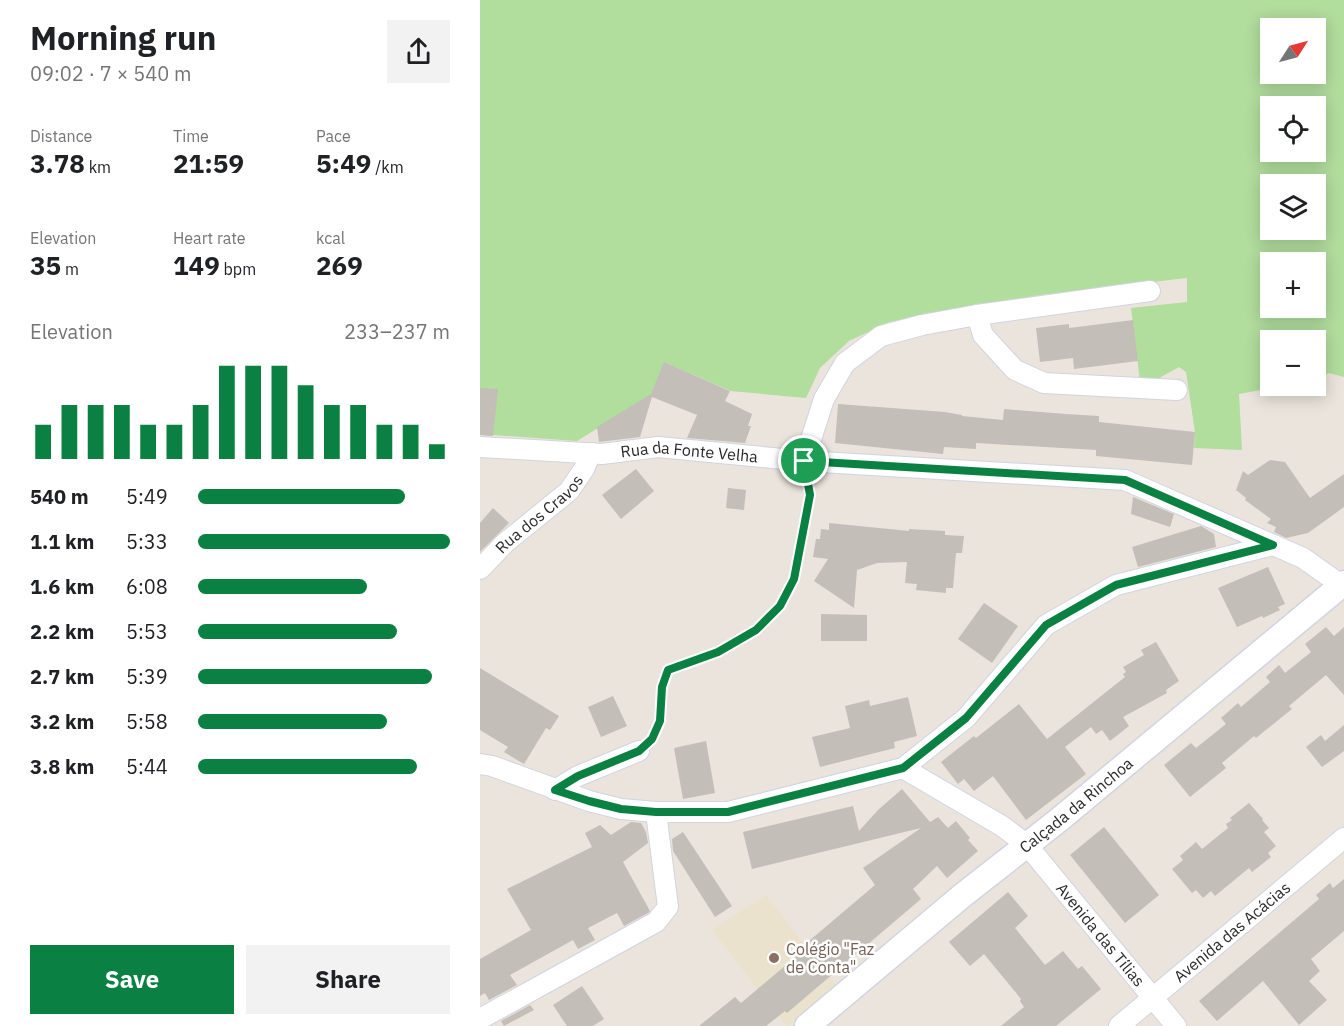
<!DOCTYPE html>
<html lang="en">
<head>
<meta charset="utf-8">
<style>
	body { margin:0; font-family:"IBM Plex Sans",sans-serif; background:#f2f2f2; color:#202124; height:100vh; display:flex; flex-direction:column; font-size:22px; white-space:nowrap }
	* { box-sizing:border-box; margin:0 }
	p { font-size:20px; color:#757577 }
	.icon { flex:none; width:33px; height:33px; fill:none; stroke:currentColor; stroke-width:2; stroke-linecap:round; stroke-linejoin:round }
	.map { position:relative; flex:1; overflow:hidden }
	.details { display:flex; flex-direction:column; background:#fff; width:480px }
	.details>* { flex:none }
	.needle { width:39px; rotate:54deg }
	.fabs { position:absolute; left:780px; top:18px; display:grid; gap:12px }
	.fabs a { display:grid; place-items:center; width:66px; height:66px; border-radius:0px; background:#fff; box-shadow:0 3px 15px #0003; font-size:30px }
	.pin { position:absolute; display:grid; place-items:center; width:51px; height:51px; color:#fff; margin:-26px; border:3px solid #fff; border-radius:50%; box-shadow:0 2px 6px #0007 }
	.round { display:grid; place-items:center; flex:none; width:63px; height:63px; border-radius:0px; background:#f2f2f2 }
	.summary { display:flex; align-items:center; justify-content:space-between; height:102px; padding:0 30px }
	h1 { font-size:33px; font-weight:700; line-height:45px }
	.figures { display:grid; grid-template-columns:repeat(3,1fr); gap:9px; height:102px; padding:6px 30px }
	.figures div { display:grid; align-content:center }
	.figures b { font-size:26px; font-weight:700 }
	.figures small { font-size:16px; font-weight:400 }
	.figures p { font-size:16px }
	.chart { height:168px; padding:12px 30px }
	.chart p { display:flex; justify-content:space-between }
	.chart svg { width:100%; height:108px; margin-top:6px; stroke:#0b8043; stroke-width:6 }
	.primary-button { display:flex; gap:12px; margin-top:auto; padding:12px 30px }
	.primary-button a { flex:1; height:69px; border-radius:0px; background:#0b8043; color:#fff; font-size:24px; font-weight:700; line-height:69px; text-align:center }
	.primary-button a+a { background:#f2f2f2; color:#202124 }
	ul { padding:0 30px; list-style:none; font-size:20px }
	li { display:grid; grid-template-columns:96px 72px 1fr; align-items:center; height:45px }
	li i { height:15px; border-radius:8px; background:#0b8043 }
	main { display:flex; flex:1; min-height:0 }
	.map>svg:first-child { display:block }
</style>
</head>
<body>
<main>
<section class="details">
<div class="summary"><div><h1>Morning run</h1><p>09:02 · 7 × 540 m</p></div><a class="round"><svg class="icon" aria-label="share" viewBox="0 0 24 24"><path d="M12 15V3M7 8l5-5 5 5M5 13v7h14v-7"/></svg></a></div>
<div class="figures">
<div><p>Distance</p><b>3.78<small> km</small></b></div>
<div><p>Time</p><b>21:59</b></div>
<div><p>Pace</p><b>5:49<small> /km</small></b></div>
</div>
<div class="figures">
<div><p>Elevation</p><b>35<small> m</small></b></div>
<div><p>Heart rate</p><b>149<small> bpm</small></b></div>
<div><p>kcal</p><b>269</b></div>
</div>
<div class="chart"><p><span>Elevation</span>233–237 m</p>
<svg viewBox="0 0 160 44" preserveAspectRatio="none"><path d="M5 44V30M15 44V22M25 44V22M35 44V22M45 44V30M55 44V30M65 44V22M75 44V6M85 44V6M95 44V6M105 44V14M115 44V22M125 44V22M135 44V30M145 44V30M155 44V38"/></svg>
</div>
<ul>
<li><b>540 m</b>5:49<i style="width:82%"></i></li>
<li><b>1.1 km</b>5:33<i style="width:100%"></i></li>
<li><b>1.6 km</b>6:08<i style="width:67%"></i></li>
<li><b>2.2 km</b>5:53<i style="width:79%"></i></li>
<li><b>2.7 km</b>5:39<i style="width:93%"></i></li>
<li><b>3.2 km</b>5:58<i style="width:75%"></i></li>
<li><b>3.8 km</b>5:44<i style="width:87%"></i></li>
</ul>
<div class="primary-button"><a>Save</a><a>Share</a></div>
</section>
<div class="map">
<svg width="864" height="1026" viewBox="0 0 864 1026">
	<rect width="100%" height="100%" fill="#eae4dc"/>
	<polygon fill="#ebe2cd" points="286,895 357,986 308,1026 306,1026 232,930"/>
	<path fill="#b1dd9d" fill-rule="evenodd" d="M0 0H864V377L849 373 836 379V340H790V386H803L759 394 762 450 714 448 715 432 706 372 699 367 672 382 660 381 651 308 707 302V278L561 295 409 322 369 341 340 368 326 398 251 391 186 363 170 396 97 441 0 434ZM790 28H836V74H790ZM790 106H836V152H790ZM790 184H836V230H790ZM790 262H836V308H790Z"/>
	<g fill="#c3beb8">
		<polygon points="653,320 658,361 594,369 593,358 560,362 556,328 589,324 589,328"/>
		<polygon points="184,362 250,391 245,401 272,414 268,426 271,426 265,443 207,438 217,415 172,397 160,437 119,442 117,427 171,394"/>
		<polygon points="0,388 18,389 13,436 0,435"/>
		<polygon points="358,404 465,412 482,415 482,416 523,420 524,409 586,414 619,416 619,422 715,432 712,465 616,456 616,450 496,443 496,449 464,447 463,454 355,443"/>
		<polygon points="790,460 805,462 830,498 864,474 864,507 828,533 806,538 794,532 796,527 787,523 791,519 765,500 766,498 756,490 763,471 768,475"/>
		<polygon points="156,469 174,491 141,519 122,495"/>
		<polygon points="248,488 266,490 264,510 246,508"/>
		<polygon points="653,497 694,514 690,527 651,514"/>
		<polygon points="13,508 29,523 0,552 0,523"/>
		<polygon points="349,523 429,531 429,529 465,531 465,535 484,536 482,553 476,553 473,588 466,588 466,593 436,590 437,584 425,583 427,562 397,563 377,570 374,608 334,581 348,559 333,557 336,539 340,539 341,529 349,530"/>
		<polygon points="721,526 734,534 736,547 658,567 652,547"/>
		<polygon points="788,567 805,604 798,607 800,610 783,618 782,616 757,627 738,588"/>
		<polygon points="504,603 538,626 512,663 478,639"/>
		<polygon points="341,614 387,615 387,641 341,641"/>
		<polygon points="846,627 854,636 864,627 864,695 846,675 809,706 812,709 776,738 774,736 742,763 746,768 710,797 684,765 711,743 716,748 746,724 741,718 758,703 761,707 790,682 786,677 799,665 805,673 831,652 825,644"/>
		<polygon points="676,642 699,681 686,690 687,693 643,717 649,726 630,741 622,730 616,734 611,727 585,747 606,774 546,820 513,776 494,791 484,779 478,784 461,762 494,736 496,738 539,704 567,739 645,677 643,674 646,672 643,667 664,655 661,650"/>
		<polygon points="0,668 79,716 70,730 66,728 44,764 24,752 28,747 0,730"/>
		<polygon points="133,696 147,726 121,737 108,707"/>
		<polygon points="428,697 437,736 414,742 415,748 340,767 332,737 370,728 365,706 389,700 390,706"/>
		<polygon points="864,725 864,751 842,767 826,747 841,735 845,741"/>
		<polygon points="226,741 235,793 203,799 194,748"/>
		<polygon points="422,789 450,822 458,817 468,828 476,821 490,838 488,840 498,851 467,878 457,866 433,889 441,899 307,1013 305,1011 286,1026 219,1026 255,997 261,1003 331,944 329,941 395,885 383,868 441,828 272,869 263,832 373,806 379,831 398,810"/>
		<polygon points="769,803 783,819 782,820 789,828 784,832 796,846 788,853 791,857 772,872 769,868 735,896 731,891 723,898 716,890 712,893 692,869 703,860 700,856 716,842 722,849 748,828 746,824 752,820 750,818"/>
		<polygon points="151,822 161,823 166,832 168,843 143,862 170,911 168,913 144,926 137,913 108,928 115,940 98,949 93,940 30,975 37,985 9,1000 5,993 0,996 0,959 51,930 27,889 112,847 105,833 120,825 131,835"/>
		<polygon points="624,827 679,895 645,923 590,855"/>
		<polygon points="203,832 252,906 235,917 193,851 192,839"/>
		<polygon points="864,879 864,931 831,959 840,971 829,981 847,1000 819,1025 783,981 737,1021 719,1001 839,899 836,895 850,883 853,888"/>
		<polygon points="528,892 548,916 535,928 565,965 583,951 598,969 602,966 621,989 576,1026 521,1026 544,1007 540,1001 541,999 504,954 490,966 469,942"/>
		<polygon points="102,986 124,1019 113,1026 87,1026 73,1005"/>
		<polygon points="50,1005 54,1010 24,1026 21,1021"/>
	</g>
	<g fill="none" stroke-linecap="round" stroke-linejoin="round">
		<defs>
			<g id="minor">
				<polyline points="497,315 670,291"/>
				<path id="s1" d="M0 447 122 454 178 447 324 461 645 480 823 558 864 587"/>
				<polyline points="324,461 344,399 365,363 401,336 442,325 497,315 503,335 535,370 564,383 697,390"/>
				<path id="s2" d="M0 569 25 543 89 491 104 469 111 453"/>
				<polyline points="0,764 12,766 109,801 141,809 176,812 248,812 423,768 486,718 566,625 636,585 793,545"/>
				<path id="s3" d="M423 768 522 826 547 845 696 1026"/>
				<polyline points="75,790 98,776 159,751"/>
				<polyline points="0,1019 176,922 188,907 176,812"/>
				<path id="s4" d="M639 1026 864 838"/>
			</g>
			<g id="tertiary">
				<path id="s5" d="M327 1026 483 895 580 819 864 583"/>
			</g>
		</defs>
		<use href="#minor" stroke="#d1d4e1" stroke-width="22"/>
		<use href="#tertiary" stroke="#d1d4e1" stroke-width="27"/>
		<path stroke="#c3c3c3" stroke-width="4" stroke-dasharray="4.5 3" stroke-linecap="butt" d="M172 738 180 721 182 687 188 670C235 653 297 633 314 579 318 567 319 554 321 542 325 521 331 501 327 479"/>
		<use href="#minor" stroke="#fff" stroke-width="20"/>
		<use href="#tertiary" stroke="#fff" stroke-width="24"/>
	</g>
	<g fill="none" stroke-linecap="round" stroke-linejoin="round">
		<defs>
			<polygon id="route" points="324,461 645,480 793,545 636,585 566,625 486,718 423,768 248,812 176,812 141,809 109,801 75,790 98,776 159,751 172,739 180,721 182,687 188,670 238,652 276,630 300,606 314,579 330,495"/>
		</defs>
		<use href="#route" stroke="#fff" stroke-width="12"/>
		<use href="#route" stroke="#0b8043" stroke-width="8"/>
	</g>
	<circle fill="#8d6e63" stroke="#fff" stroke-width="2" cx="294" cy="958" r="6"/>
	<g text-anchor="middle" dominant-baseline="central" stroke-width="5" stroke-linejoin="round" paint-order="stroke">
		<g font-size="16" fill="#292929" stroke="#fff">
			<text stroke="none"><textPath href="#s1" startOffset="210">Rua da Fonte Velha</textPath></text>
			<text stroke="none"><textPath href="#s2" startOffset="81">Rua dos Cravos</textPath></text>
			<text stroke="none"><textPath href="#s5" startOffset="348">Calçada da Rinchoa</textPath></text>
			<text stroke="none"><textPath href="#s4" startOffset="147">Avenida das Acácias</textPath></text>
			<text stroke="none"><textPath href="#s3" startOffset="262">Avenida das Tílias</textPath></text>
		</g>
		<g font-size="16" fill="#785e54" stroke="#fff" text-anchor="start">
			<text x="306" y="949">Colégio "Faz<tspan x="306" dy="18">de Conta"</tspan></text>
		</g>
	</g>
</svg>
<div class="fabs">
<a><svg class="needle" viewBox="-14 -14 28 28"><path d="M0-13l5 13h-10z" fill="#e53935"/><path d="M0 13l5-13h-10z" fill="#757577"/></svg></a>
<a><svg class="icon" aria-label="locate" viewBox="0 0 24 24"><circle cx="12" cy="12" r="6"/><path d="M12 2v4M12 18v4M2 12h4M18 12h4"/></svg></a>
<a><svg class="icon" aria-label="layers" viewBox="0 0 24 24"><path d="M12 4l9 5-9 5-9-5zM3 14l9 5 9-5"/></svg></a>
<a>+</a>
<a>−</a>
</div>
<div class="pin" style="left:324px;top:461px;background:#1e9e55"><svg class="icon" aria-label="arrive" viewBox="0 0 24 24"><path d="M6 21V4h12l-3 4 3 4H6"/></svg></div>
</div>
</main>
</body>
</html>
